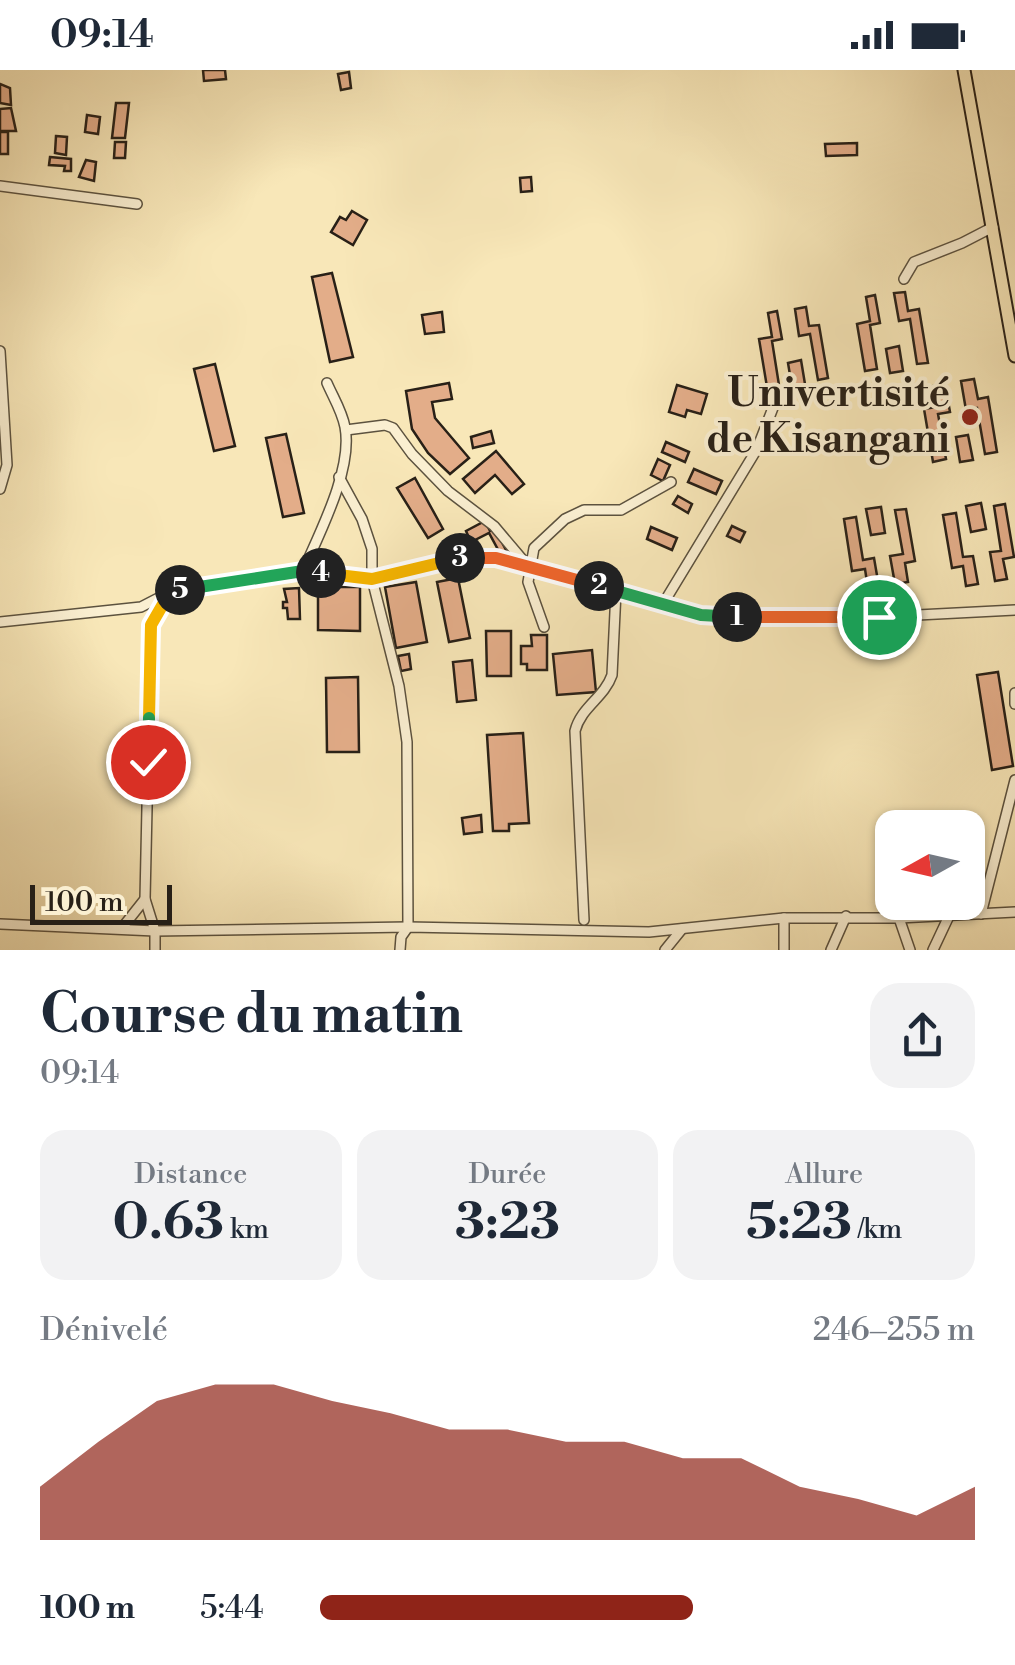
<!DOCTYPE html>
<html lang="fr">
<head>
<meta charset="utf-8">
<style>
	body { margin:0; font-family:"Libre Bodoni",serif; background:#f2f2f3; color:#1f2937; height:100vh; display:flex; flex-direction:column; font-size:38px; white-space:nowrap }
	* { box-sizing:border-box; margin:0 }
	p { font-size:32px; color:#747a83 }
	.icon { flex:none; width:55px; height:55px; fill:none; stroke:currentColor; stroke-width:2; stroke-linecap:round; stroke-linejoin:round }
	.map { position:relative; height:880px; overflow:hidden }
	.sheet { display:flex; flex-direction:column; background:#fff; flex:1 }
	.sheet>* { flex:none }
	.needle { width:65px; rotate:262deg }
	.buttons { position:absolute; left:875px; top:740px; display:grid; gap:20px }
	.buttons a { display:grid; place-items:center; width:110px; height:110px; border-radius:20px; background:#fff; box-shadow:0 2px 8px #0004; font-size:50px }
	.scale { position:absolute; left:30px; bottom:25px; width:142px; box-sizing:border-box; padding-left:10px; border:5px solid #282017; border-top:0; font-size:28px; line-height:35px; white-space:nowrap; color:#282017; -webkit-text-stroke:8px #faefd1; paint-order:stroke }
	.pin { position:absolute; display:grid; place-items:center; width:85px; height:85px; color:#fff; margin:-42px; border:5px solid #fff; border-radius:50%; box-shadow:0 2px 10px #0007 }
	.km { position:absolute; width:50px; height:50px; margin:-25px; border-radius:50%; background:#222; color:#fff; font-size:28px; line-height:50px; text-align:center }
	.round { display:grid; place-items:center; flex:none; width:105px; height:105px; border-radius:30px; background:#f2f2f3 }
	.overview { display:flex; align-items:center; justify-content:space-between; height:170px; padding:0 40px }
	h1 { font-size:55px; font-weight:700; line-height:75px }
	.metrics { display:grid; grid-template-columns:repeat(3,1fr); gap:15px; height:170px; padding:10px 40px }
	.metrics div { display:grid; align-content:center; border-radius:25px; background:#f2f2f3; text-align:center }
	.metrics b { font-size:50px; font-weight:700 }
	.metrics small { font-size:28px; font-weight:400 }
	.metrics p { font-size:28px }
	.chart { height:280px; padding:20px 40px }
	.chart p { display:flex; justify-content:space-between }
	.chart svg { width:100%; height:180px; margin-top:10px; fill:#8f2418; opacity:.7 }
	ul { padding:0 40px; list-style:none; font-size:32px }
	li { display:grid; grid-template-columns:160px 120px 1fr; align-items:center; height:75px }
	li i { height:25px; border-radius:12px; background:#8f2418 }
	.status { display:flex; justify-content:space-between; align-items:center; height:70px; padding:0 50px; background:#fff; direction:ltr }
	.status svg { height:28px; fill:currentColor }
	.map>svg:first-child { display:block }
</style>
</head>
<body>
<div class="status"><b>09:14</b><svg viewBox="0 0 49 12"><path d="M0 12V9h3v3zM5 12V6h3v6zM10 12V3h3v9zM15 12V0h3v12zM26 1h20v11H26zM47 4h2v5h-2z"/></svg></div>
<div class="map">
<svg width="1015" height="880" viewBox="0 0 1015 880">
	<rect width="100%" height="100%" fill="#f8e7b8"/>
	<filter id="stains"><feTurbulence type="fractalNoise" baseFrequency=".002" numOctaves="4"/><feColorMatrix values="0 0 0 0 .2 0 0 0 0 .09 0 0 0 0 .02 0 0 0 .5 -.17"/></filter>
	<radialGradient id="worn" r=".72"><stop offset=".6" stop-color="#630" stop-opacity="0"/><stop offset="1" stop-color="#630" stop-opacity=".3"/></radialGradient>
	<g fill="#e3ad89" stroke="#282017" stroke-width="2.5">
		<polygon points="203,0 225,0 226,9 204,11"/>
		<polygon points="349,2 351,18 341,20 338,4"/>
		<polygon points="0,14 10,18 11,35 0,33"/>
		<polygon points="116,33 129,33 125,68 112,68"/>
		<polygon points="11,38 16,61 0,61 0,39"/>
		<polygon points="87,45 100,47 98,64 85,62"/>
		<rect x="0" y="62" width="8" height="22"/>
		<polygon points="56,66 67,67 66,85 55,83"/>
		<polygon points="115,72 126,72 125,88 114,88"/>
		<polygon points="857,73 857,85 826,86 825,74"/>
		<polygon points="50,87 71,89 71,101 64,101 65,96 49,95"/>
		<polygon points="86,90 96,92 94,111 79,107"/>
		<polygon points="531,107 532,121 521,122 520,108"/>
		<polygon points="352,141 367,150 353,175 331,162 340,147 346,150"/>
		<polygon points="332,203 353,287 330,292 312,207"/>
		<polygon points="905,222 908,241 919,239 928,293 917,294 910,249 899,251 894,223"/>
		<polygon points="875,225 880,253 870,255 877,299 865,301 857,254 870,251 866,227"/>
		<polygon points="806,237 809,256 819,255 828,308 818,310 810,264 799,266 795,239"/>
		<polygon points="777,241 782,269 772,271 779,315 767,317 759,269 772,267 768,243"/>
		<polygon points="442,242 444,262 425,264 422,245"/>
		<polygon points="899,276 903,301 890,303 886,279"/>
		<polygon points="801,290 805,314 792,317 788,293"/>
		<polygon points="215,294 235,376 214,381 194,299"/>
		<polygon points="974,309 978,329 988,327 997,382 985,384 977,338 966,340 961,311"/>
		<polygon points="449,313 452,329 432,332 435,348 469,388 450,404 428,383 412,359 406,321"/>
		<polygon points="945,314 950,342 938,344 946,389 933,392 924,339 936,337 933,316"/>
		<polygon points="677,315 707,324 701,344 687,340 685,347 669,342"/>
		<polygon points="491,361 494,373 473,378 471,367"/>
		<polygon points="286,364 304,443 283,447 266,368"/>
		<polygon points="968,365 973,390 960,392 956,367"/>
		<polygon points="666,372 689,382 685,392 662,382"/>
		<polygon points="496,381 524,414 512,424 495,405 475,423 463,409"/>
		<polygon points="658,389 670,395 663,411 651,405"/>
		<polygon points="694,399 722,411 716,424 688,412"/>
		<polygon points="415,408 443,459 428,468 397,418"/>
		<polygon points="678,426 692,434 688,443 673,434"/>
		<polygon points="981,433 986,459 971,462 966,436"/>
		<polygon points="1005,434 1014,487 1003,489 1007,509 995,511 990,482 1001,481 994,436"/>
		<polygon points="881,437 885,463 871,465 866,439"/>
		<polygon points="906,439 915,491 905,493 908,512 895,514 890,486 903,484 895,440"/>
		<polygon points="956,443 963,487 973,486 978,514 966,516 963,496 952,498 943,445"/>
		<polygon points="856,447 863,490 874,488 879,517 868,519 865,499 852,501 844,449"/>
		<polygon points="485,451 490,461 495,459 507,482 501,485 489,463 471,472 466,461"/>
		<polygon points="732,456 745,462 740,472 727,466"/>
		<polygon points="651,457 677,468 672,480 647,469"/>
		<polygon points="458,508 470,568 449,572 437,512"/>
		<polygon points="416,512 427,572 396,578 385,517"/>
		<polygon points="318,517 360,517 360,561 318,560"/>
		<polygon points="299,518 300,549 288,549 287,538 283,538 283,532 287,532 284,519"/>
		<polygon points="486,561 511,561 511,606 487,606"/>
		<polygon points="531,565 547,565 547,600 527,600 527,594 521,594 521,576 532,576"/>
		<polygon points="592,580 596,622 557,625 553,584"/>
		<polygon points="409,584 411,599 401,601 398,586"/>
		<polygon points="472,590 476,630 457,632 453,592"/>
		<polygon points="998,602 1013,696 992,700 977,605"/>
		<polygon points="358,607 359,682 327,682 326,608"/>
		<polygon points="523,663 529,753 509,754 509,761 493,761 487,665"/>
		<polygon points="481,745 482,762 464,764 462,748"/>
	</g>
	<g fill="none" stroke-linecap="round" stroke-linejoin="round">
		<defs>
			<g id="minor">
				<polyline points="0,116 137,134"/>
				<polyline points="904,209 914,192 962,173 993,157"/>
				<polyline points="0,281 7,395 0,419"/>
				<polyline points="346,360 385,355 393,358 412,384 448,421 494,456 527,495"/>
				<polyline points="339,407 362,449 372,479 372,509 399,616 407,672 408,857 401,867 400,880"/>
				<path d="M303 501C320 462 353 399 345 357 342 341 333 327 327 313"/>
				<polyline points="663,534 757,379 776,330"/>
				<polyline points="0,552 141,537 170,522 237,509 303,501 372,509 461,488 496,488 701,545 879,547 1015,540"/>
				<polyline points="544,557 528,512 534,478 565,449 584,440 621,440 671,412"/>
				<polyline points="1015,623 1015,634"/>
				<polyline points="981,844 1015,710"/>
				<polyline points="784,848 784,880"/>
				<polyline points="899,848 910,880"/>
				<path d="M584 850 575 661C581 637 604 628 612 605L616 521"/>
				<polyline points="0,854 155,861 408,857 649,862 784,848 899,848 1015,842"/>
				<polyline points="122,858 145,829"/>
				<polyline points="155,880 155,861 145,829 151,555 169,524"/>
				<polyline points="665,880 682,859"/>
				<polyline points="831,880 846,846"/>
				<polyline points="933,880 949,846"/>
			</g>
			<polyline id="major" points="964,0 1015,286"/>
		</defs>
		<use href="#minor" stroke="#5c523f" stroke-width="12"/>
		<use href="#major" stroke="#282017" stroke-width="15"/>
		<use href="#minor" stroke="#faefd1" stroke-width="9"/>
		<use href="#major" stroke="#f8e7b8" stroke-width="11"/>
	</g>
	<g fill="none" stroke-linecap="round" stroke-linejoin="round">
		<defs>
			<polyline id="split-1" points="737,547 879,547"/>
			<polyline id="split-2" points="599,516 701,545 737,547"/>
			<polyline id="split-3" points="460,488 496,488 599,516"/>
			<polyline id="split-4" points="321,503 372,509 460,488"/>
			<polyline id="split-5" points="180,520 303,501 321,503"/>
			<polyline id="split-6" points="149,648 151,555 170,522 180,520"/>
			<polyline id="split-7" points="148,692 149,648"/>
		</defs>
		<use href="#split-1" stroke="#fff" stroke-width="20"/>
		<use href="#split-2" stroke="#fff" stroke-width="20"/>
		<use href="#split-3" stroke="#fff" stroke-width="20"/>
		<use href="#split-4" stroke="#fff" stroke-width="20"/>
		<use href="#split-5" stroke="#fff" stroke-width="20"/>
		<use href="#split-6" stroke="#fff" stroke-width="20"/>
		<use href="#split-7" stroke="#fff" stroke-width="20"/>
		<use href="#split-1" stroke="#f0652b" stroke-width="12"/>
		<use href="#split-2" stroke="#22a559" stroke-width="12"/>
		<use href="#split-3" stroke="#f0652b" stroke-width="12"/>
		<use href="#split-4" stroke="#f5b400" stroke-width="12"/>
		<use href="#split-5" stroke="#22a559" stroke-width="12"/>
		<use href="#split-6" stroke="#f5b400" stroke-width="12"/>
		<use href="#split-7" stroke="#22a559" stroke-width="12"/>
	</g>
	<circle fill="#8f2418" stroke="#faefd1" stroke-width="4" cx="970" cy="347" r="10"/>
	<g text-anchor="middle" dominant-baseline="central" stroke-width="8" stroke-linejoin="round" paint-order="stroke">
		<g font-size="40" font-weight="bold" fill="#282017" stroke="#faefd1" text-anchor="end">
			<text x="950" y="324">Univertisité<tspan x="950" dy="46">de Kisangani</tspan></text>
		</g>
	</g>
	<rect width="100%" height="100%" filter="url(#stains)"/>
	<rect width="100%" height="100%" fill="url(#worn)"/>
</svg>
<div class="buttons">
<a><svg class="needle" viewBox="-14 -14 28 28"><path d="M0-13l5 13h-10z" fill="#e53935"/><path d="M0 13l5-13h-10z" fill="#747a83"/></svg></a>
</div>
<div class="scale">100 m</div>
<div class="pin" style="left:879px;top:547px;background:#1e9e55"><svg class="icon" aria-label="arrive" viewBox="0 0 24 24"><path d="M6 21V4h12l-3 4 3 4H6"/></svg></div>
<div class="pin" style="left:148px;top:692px;background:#d93025"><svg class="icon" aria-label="check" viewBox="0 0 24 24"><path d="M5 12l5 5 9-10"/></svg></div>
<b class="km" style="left:737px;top:547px">1</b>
<b class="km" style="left:599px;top:516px">2</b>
<b class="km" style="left:460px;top:488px">3</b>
<b class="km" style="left:321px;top:503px">4</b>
<b class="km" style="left:180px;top:520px">5</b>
</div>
<section class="sheet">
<div class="overview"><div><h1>Course du matin</h1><p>09:14</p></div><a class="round"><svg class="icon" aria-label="share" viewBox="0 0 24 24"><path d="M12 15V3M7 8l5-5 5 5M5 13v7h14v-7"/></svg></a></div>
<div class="metrics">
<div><p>Distance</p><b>0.63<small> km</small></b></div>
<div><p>Durée</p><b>3:23</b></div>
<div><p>Allure</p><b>5:23<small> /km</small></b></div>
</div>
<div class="chart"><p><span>Dénivelé</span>246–255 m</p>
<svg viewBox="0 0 160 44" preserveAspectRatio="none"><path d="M0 44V31L10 20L20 10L30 6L40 6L50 10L60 13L70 17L80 17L90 20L100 20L110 24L120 24L130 31L140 34L150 38L160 31V44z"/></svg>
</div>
<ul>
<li><b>100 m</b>5:44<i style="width:57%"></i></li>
</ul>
</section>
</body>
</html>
